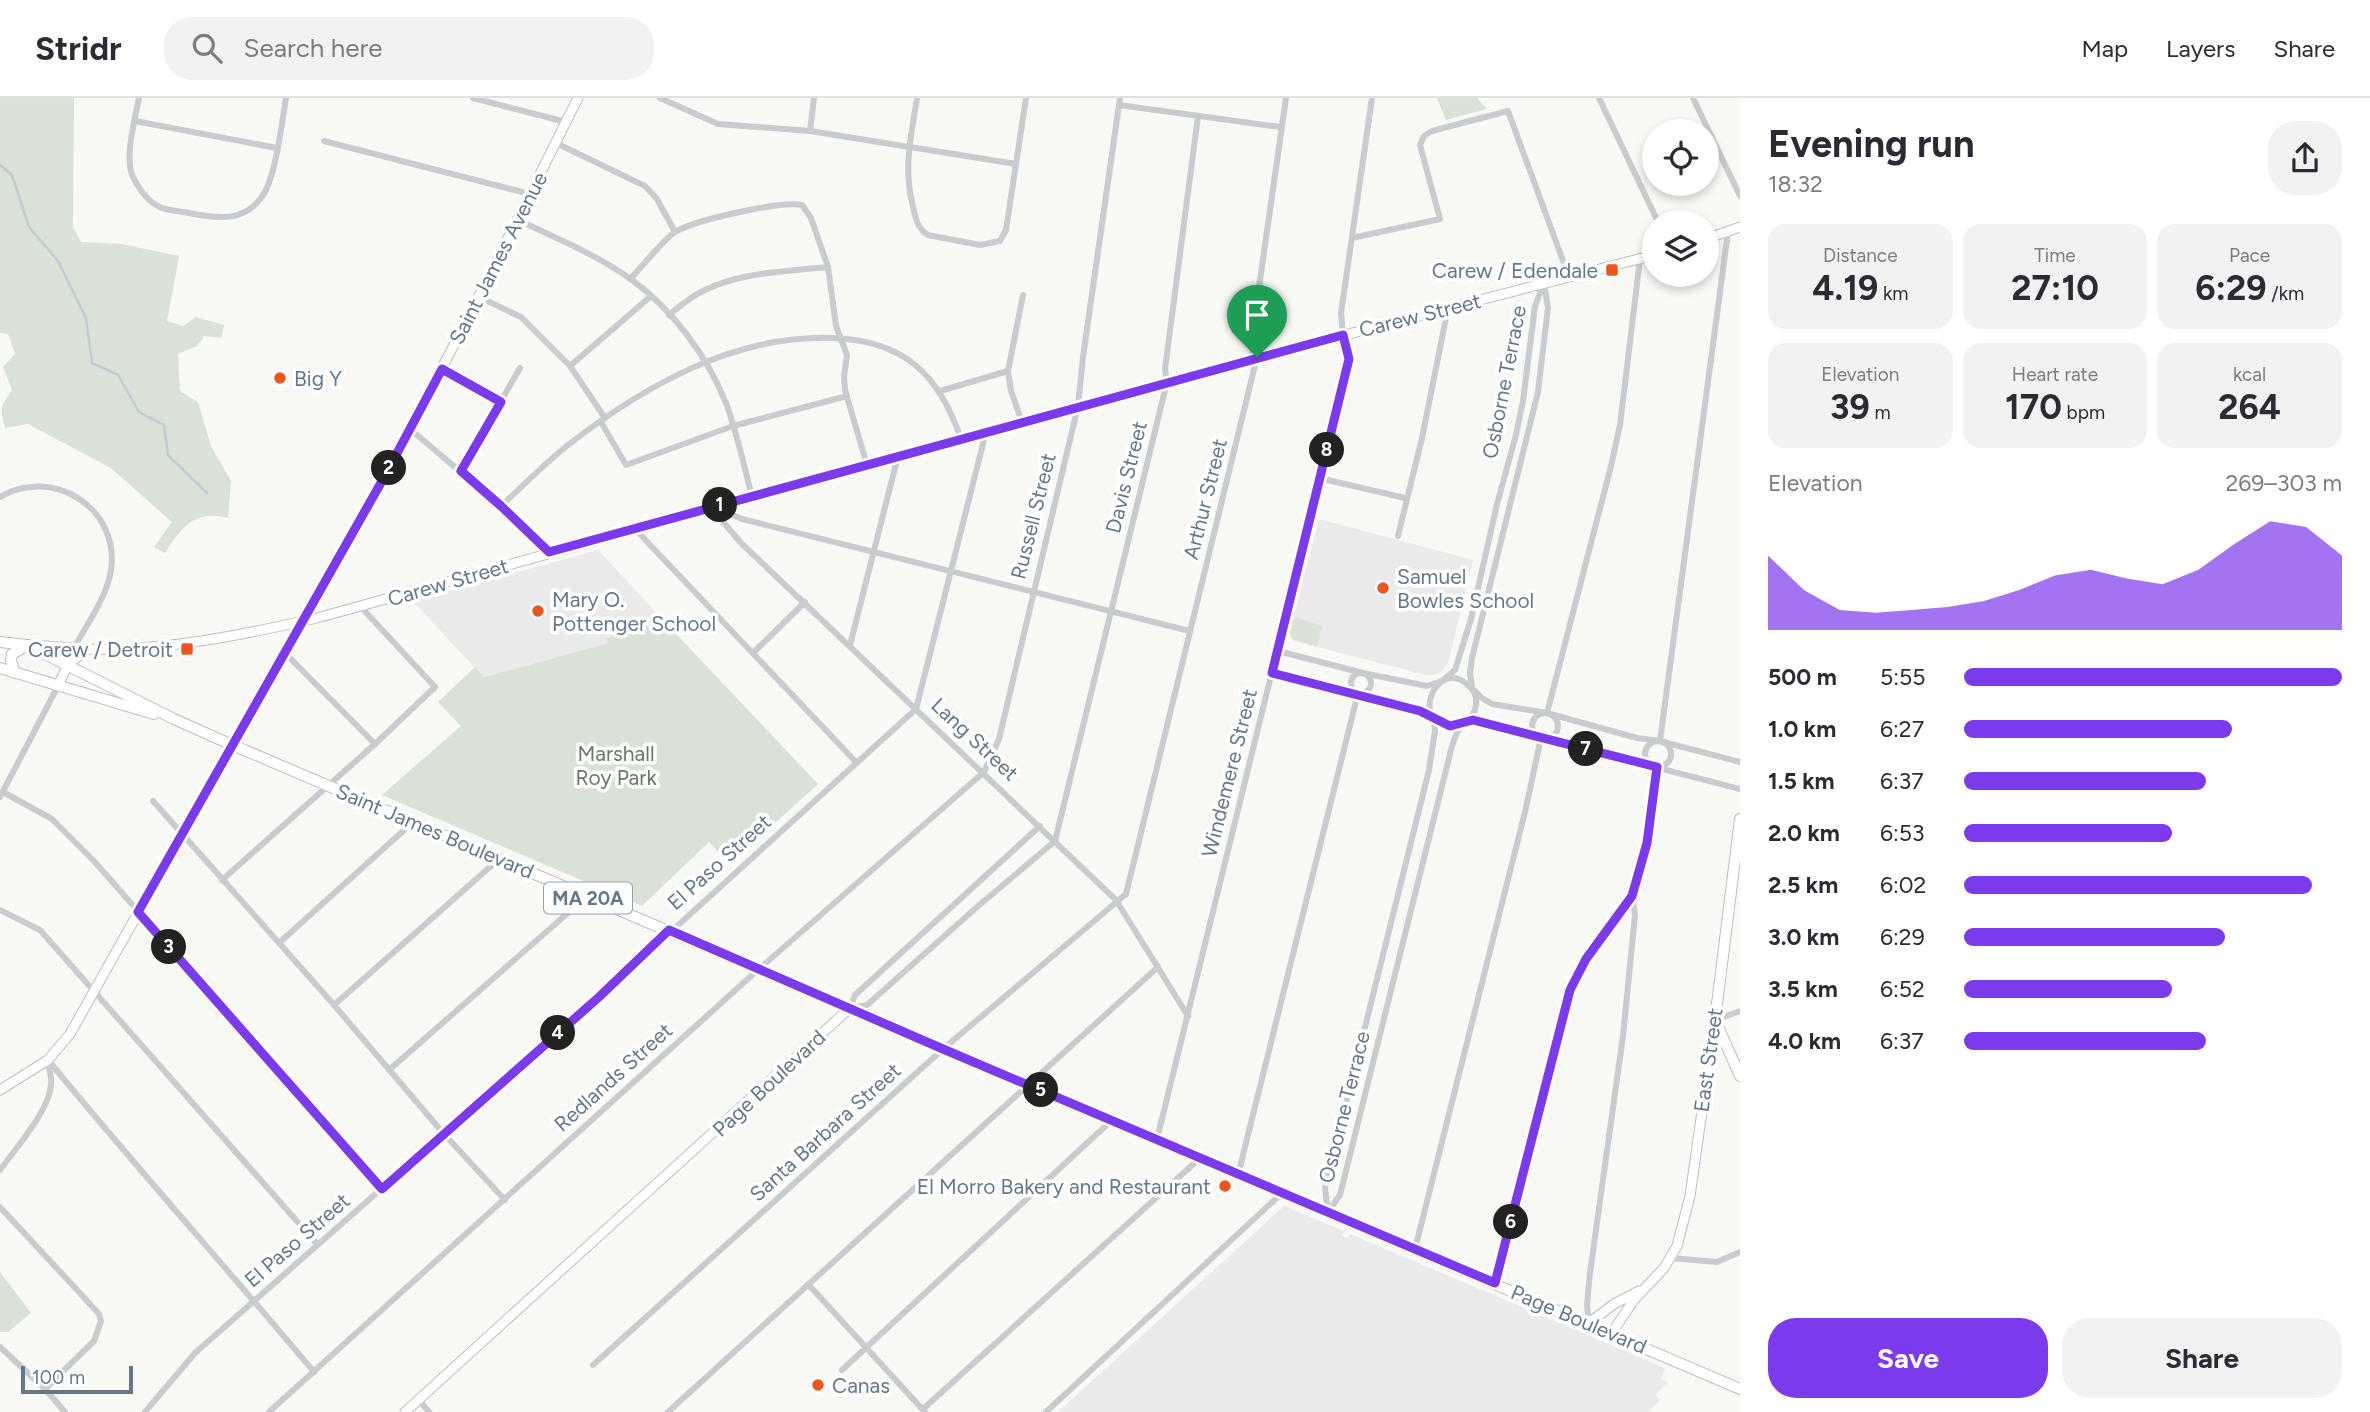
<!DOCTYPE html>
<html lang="en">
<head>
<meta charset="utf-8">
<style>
	body { margin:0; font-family:Figtree,sans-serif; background:#f2f2f3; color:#2b2b33; height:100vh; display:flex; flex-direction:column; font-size:26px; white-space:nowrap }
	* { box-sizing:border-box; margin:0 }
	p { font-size:23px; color:#7c7c81 }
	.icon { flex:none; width:38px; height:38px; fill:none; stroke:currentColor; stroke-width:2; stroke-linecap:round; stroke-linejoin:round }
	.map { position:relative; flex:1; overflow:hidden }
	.details { display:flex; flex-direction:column; background:#fff; width:630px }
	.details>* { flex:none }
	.fabs { position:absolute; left:1642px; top:21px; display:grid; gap:14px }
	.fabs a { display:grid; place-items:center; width:77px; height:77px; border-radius:50%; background:#fff; box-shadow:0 4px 10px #0003; font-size:35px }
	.scale { position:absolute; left:21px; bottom:18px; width:112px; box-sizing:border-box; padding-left:7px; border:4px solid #657889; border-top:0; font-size:19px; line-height:24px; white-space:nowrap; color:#657889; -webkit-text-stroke:5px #fff; paint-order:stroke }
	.pin { position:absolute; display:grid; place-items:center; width:60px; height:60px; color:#fff; margin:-72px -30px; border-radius:50% 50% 50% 0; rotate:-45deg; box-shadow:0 0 7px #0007 }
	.pin .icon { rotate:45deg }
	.km { position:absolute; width:35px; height:35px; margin:-18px; border-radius:50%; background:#222; color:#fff; font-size:19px; line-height:35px; text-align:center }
	.round { display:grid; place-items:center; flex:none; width:74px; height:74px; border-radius:28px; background:#f2f2f3 }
	.head { display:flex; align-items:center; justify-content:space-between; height:119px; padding:0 28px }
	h1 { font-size:38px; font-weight:700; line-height:52px }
	.metrics { display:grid; grid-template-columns:repeat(3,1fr); gap:10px; height:119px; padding:7px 28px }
	.metrics div { display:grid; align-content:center; border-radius:18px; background:#f2f2f3; text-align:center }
	.metrics b { font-size:35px; font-weight:700 }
	.metrics small { font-size:19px; font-weight:400 }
	.metrics p { font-size:19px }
	.chart { height:196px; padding:14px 28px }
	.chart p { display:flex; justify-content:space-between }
	.chart svg { width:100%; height:126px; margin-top:7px; fill:#7c3aed; opacity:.7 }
	.action { display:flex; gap:14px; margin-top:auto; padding:14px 28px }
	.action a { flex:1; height:80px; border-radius:28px; background:#7c3aed; color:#fff; font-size:28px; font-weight:700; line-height:80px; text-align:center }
	.action a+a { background:#f2f2f3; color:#2b2b33 }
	ul { padding:0 28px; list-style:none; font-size:23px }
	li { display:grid; grid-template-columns:112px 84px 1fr; align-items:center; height:52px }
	li i { height:18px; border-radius:9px; background:#7c3aed }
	header { display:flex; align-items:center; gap:42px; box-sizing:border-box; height:98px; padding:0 35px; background:#fff; border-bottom:2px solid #e1e1e2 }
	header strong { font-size:33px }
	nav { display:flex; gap:38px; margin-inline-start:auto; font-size:24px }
	.search { width:490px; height:63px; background:#f2f2f3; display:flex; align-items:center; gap:18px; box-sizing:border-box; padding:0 24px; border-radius:28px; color:#7c7c81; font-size:26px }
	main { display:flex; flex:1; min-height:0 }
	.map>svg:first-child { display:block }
</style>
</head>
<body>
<header>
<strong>Stridr</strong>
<div class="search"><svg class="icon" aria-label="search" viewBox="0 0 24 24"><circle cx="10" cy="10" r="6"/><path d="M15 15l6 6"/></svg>Search here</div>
<nav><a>Map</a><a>Layers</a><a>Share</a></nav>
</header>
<main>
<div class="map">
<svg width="1740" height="1314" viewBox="0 0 1740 1314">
	<rect width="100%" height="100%" fill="#f8f8f5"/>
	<g fill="#e9eae9">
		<polygon points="1319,421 1473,462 1448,565 1443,572 1435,577 1426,577 1294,543 1290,533"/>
		<polygon points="598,452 664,523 607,539 608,545 483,579 413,503"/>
		<polygon points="1284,1108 1344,1133 1342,1138 1347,1140 1350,1136 1665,1270 1661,1281 1668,1284 1655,1297 1660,1302 1648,1314 1058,1314"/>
	</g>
	<g fill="#dae1d6">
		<path d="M0 0H74L73 129 81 144 122 146 179 158 167 223 183 228 196 219 224 227 221 240 204 238 197 248 178 256 180 293 198 304 211 348 231 383 228 420C194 411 181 430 165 455L154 449 172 424 111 370 28 326 5 330C0 310 0 309 12 292L3 269 15 256 8 236 0 235Z"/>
		<polygon points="1437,0 1477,0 1487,11 1446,22"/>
		<polygon points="1294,519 1322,528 1317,549 1292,541 1290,535"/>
		<polygon points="664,523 818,686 730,766 709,744 642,808 382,697 461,628 438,604 475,569 484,579 608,545 606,540"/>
		<polygon points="0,1174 31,1215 8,1234 0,1234"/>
	</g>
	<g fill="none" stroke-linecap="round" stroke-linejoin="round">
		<polyline stroke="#c1ccd1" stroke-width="2.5" points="0,67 12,77 29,129 58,163 86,220 92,265 118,277 139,314 164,327 168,357 207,395"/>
		<defs>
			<g id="secondary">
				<polyline points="1706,141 1740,129"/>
				<path d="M29 547C49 548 68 550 88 551 165 553 242 537 317 520L1229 267 1654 157"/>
				<polyline points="58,588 68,566 88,551"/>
				<polyline points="0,992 48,962 70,936 410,331 466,224 578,0"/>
				<polyline points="1589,1225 1614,1206 1639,1193"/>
				<polyline points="1612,1235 1633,1203 1664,1170 1677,1148 1690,1098 1715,922"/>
				<polyline points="405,1314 850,910"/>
			</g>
			<g id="primary">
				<polyline points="0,544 27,547 174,621 221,642 1740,1291"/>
				<polyline points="0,570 154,616"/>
				<polyline points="15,575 11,563 12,556 27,547"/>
				<polyline points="1740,721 1715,922 1740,978"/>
			</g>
		</defs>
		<use href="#secondary" stroke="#babfc4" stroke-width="11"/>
		<use href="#primary" stroke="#bbbfc3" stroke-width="12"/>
		<g stroke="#c8cccf" stroke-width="6">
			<path d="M139 0C135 21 124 60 133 79 139 91 149 105 162 110 170 113 180 113 189 115 218 121 247 125 265 94 276 73 282 25 286 0"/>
			<polyline points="473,0 566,24"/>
			<polyline points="660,0 718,26 810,33 1016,66"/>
			<path d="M917 0C911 39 903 70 913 109 916 121 917 130 928 137L980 147 1000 143 1006 132 1026 0"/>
			<polyline points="1599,0 1658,124"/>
			<polyline points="1693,0 1740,98"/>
			<polyline points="1119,7 1280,29"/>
			<polyline points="135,23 277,50"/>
			<polyline points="810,33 814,0"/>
			<polyline points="324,43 530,96"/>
			<polyline points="556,45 645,88 657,101 675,134"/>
			<path d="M518 122C556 140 597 157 632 182 673 212 707 258 726 305 737 335 744 367 752 399"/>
			<polyline points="1352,140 1440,121 1420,47 1424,38 1432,33 1508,13 1569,179"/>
			<path d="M630 181C642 169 663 142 675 134 695 122 779 103 802 107L811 120 828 169 836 228 847 257 844 279 845 292 867 367"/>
			<polyline points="1544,185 1548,210 1538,294 1472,560 1470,575 1472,590 1482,600 1492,606 1547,615 1637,640 1660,643 1740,664"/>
			<polyline points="479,199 521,219 570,268 605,320"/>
			<path d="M669 217C680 208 691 198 705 192 741 174 789 173 828 169"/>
			<polyline points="570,268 651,198"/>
			<polyline points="442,271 501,304"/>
			<polyline points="940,293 1008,273"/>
			<polyline points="601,324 626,367 733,328 847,298"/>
			<polyline points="1022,324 1011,293 1008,273 1023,197"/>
			<polyline points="410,331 501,408 549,454"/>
			<polyline points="461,373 520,270"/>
			<polyline points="1319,380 1405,400"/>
			<path d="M0 399C53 368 120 410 111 472 107 499 87 526 74 550"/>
			<path d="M501 408C523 388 544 366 568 347 644 288 735 236 834 240 904 243 939 276 961 341"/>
			<polyline points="714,409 725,426 741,445 1116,802 1188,918"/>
			<polyline points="716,410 742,421 1190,533"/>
			<polyline points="635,431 856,664"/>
			<polyline points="1398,438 1422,340 1448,210"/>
			<polyline points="850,547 898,358"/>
			<polyline points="1278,553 1363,575 1427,588 1442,583 1455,572 1471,521 1497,406 1516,337 1523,303 1535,208 1543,187"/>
			<polyline points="284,554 375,646"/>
			<polyline points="753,555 805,504"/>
			<circle cx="1361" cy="585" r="10"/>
			<path d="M1272 575C1326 589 1382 598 1434 619L1435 633 1429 672 1325 1090 1328 1114"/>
			<polyline points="1547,615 1611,368 1620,327 1640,161"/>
			<circle cx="1545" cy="628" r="13"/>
			<polyline points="1660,643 1728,134"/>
			<circle cx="1658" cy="656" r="13"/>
			<polyline points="3,694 52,721 94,763 382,1091"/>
			<polyline points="0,699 58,588"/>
			<polyline points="153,703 334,907 444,1036 505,1102"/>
			<polyline points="222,782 375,646 435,589 361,509"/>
			<polyline points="0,812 40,832 317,1146"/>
			<polyline points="279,845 413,724"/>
			<polyline points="334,907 499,761"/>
			<polyline points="850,910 855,897 1040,728"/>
			<polyline points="851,910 867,907 977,809 1055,743 1167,284 1165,271 1198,18"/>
			<polyline points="1715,922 1740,913"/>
			<path d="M48 962C135 1068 226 1169 314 1274"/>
			<polyline points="389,972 586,799"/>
			<polyline points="1157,1041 1349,261 1343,237 1341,215 1372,0"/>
			<path d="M0 1072C15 1051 50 1012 51 986 52 979 49 971 48 964"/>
			<polyline points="1238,1077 1358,595"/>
			<polyline points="0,1109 78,1193 99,1216 101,1223 94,1243 45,1291"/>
			<path d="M1328 1114 1340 1097 1452 648C1454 643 1455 637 1458 633 1463 623 1475 620 1476 607 1477 600 1475 593 1469 588 1438 557 1407 626 1453 628 1460 628 1466 624 1473 622L1740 691"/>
			<polyline points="1415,1151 1525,714 1541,640"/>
			<polyline points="1671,1160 1717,1164 1740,1154"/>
			<polyline points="1495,1185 1570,892 1586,861 1631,799"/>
			<polyline points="808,1186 925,1314"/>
			<polyline points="1589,1225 1587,1207 1590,1175 1623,938 1635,817 1632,798 1647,745 1657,669"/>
			<polyline points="0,1249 45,1291 65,1314"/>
			<polyline points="593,1267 943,951 1126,796 1257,259 1253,254 1251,245 1286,0"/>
			<polyline points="842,1272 1112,1022"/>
			<polyline points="419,1302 429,1314"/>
			<polyline points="923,1311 1199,1061"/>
			<polyline points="145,1314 195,1255 599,899 916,611 986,334"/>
			<polyline points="269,1314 751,878 984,674 999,641 1078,308 1083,259 1120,0"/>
			<polyline points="668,1314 1158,869"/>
			<polyline points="1046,1314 1282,1095"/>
		</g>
		<use href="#secondary" stroke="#fff" stroke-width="9"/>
		<use href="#primary" stroke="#fff" stroke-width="10"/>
	</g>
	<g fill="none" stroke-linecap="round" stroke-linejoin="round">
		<defs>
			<polygon id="route" points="1343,237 1349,261 1272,575 1420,613 1450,628 1473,622 1657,669 1647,745 1632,798 1586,861 1570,892 1495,1185 943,951 669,832 599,899 382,1091 138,814 382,383 442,271 501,304 461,373 501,408 549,454"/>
		</defs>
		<use href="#route" stroke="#fff" stroke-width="14"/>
		<use href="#route" stroke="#7c3aed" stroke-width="9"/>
	</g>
	<g fill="#ee541f" stroke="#fff" stroke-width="2.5">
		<rect x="1605" y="165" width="14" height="14" rx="3.5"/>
		<circle cx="280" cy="280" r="7"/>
		<circle cx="1383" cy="490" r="7"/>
		<circle cx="538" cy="513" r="7"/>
		<rect x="180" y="544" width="14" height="14" rx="3.5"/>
		<circle cx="1225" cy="1088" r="7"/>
		<circle cx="818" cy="1287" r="7"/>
	</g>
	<g text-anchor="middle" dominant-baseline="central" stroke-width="7" stroke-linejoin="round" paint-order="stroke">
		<rect fill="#fff" stroke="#93a0ac" stroke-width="2" x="544" y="784.5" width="88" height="31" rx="5"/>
		<g font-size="19" font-weight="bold" fill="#657889">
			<text x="588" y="800">MA 20A</text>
		</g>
		<g font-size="21" fill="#657889" stroke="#fff">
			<text transform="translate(498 160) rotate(-63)">Saint James Avenue</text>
			<text transform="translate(1420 217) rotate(-14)">Carew Street</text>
			<text transform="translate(1504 284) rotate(-79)">Osborne Terrace</text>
			<text transform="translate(1126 379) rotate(-76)">Davis Street</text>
			<text transform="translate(1205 401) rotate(-76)">Arthur Street</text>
			<text transform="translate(1033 418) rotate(-76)">Russell Street</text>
			<text transform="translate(448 484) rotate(-16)">Carew Street</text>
			<text transform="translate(975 641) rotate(43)">Lang Street</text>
			<text transform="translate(1229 675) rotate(-76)">Windemere Street</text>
			<text transform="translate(435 733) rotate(23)">Saint James Boulevard</text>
			<text transform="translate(719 764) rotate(-42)">El Paso Street</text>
			<text transform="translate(1708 962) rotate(-82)">East Street</text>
			<text transform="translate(613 979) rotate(-42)">Redlands Street</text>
			<text transform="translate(769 985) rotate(-43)">Page Boulevard</text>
			<text transform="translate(1344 1009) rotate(-76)">Osborne Terrace</text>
			<text transform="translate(825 1034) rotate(-42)">Santa Barbara Street</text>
			<text transform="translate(297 1142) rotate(-41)">El Paso Street</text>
			<text transform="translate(1579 1221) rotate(23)">Page Boulevard</text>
		</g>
		<g font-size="21" fill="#657889" stroke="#fff" text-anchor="start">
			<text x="1598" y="172" text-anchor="end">Carew / Edendale</text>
			<text x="294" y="280">Big Y</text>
			<text x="1397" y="478">Samuel<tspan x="1397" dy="24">Bowles School</tspan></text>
			<text x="552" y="501">Mary O.<tspan x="552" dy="24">Pottenger School</tspan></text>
			<text x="173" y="551" text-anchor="end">Carew / Detroit</text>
			<text x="1211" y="1088" text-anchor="end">El Morro Bakery and Restaurant</text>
			<text x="832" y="1287">Canas</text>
		</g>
		<g font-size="21" fill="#667a61" stroke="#fff">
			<text x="616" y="655">Marshall<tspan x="616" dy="24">Roy Park</tspan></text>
		</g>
	</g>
</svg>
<div class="fabs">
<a><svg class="icon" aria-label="locate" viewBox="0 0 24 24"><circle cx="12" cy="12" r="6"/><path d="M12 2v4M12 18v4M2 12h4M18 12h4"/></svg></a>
<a><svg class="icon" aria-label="layers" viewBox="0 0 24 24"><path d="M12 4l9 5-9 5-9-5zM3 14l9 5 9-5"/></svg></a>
</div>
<div class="scale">100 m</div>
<div class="pin" style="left:1257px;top:259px;background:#1e9e55"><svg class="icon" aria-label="arrive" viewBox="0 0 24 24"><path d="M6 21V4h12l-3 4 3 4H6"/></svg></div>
<b class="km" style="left:720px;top:407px">1</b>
<b class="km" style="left:389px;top:370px">2</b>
<b class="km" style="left:169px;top:849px">3</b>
<b class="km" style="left:558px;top:935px">4</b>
<b class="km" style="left:1041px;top:992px">5</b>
<b class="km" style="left:1511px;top:1124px">6</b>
<b class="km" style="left:1586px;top:651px">7</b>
<b class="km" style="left:1327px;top:352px">8</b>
</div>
<section class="details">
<div class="head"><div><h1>Evening run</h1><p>18:32</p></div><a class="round"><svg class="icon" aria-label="share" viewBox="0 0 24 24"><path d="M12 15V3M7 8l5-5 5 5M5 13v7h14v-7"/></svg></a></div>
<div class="metrics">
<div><p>Distance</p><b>4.19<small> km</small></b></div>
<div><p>Time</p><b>27:10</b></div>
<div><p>Pace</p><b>6:29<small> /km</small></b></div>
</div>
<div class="metrics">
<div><p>Elevation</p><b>39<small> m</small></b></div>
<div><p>Heart rate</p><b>170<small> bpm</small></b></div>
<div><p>kcal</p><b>264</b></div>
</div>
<div class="chart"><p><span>Elevation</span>269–303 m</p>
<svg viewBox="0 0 160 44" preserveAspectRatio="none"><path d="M0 44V18L10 30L20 37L30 38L40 37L50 36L60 34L70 30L80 25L90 23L100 26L110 28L120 23L130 14L140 6L150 8L160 18V44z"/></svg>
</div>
<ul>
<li><b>500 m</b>5:55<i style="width:100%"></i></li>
<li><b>1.0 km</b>6:27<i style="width:71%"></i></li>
<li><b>1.5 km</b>6:37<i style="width:64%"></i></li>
<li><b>2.0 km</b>6:53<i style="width:55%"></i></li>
<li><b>2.5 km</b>6:02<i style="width:92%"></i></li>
<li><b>3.0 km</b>6:29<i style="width:69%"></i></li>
<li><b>3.5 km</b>6:52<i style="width:55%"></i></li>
<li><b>4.0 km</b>6:37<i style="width:64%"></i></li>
</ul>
<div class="action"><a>Save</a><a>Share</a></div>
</section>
</main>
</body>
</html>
